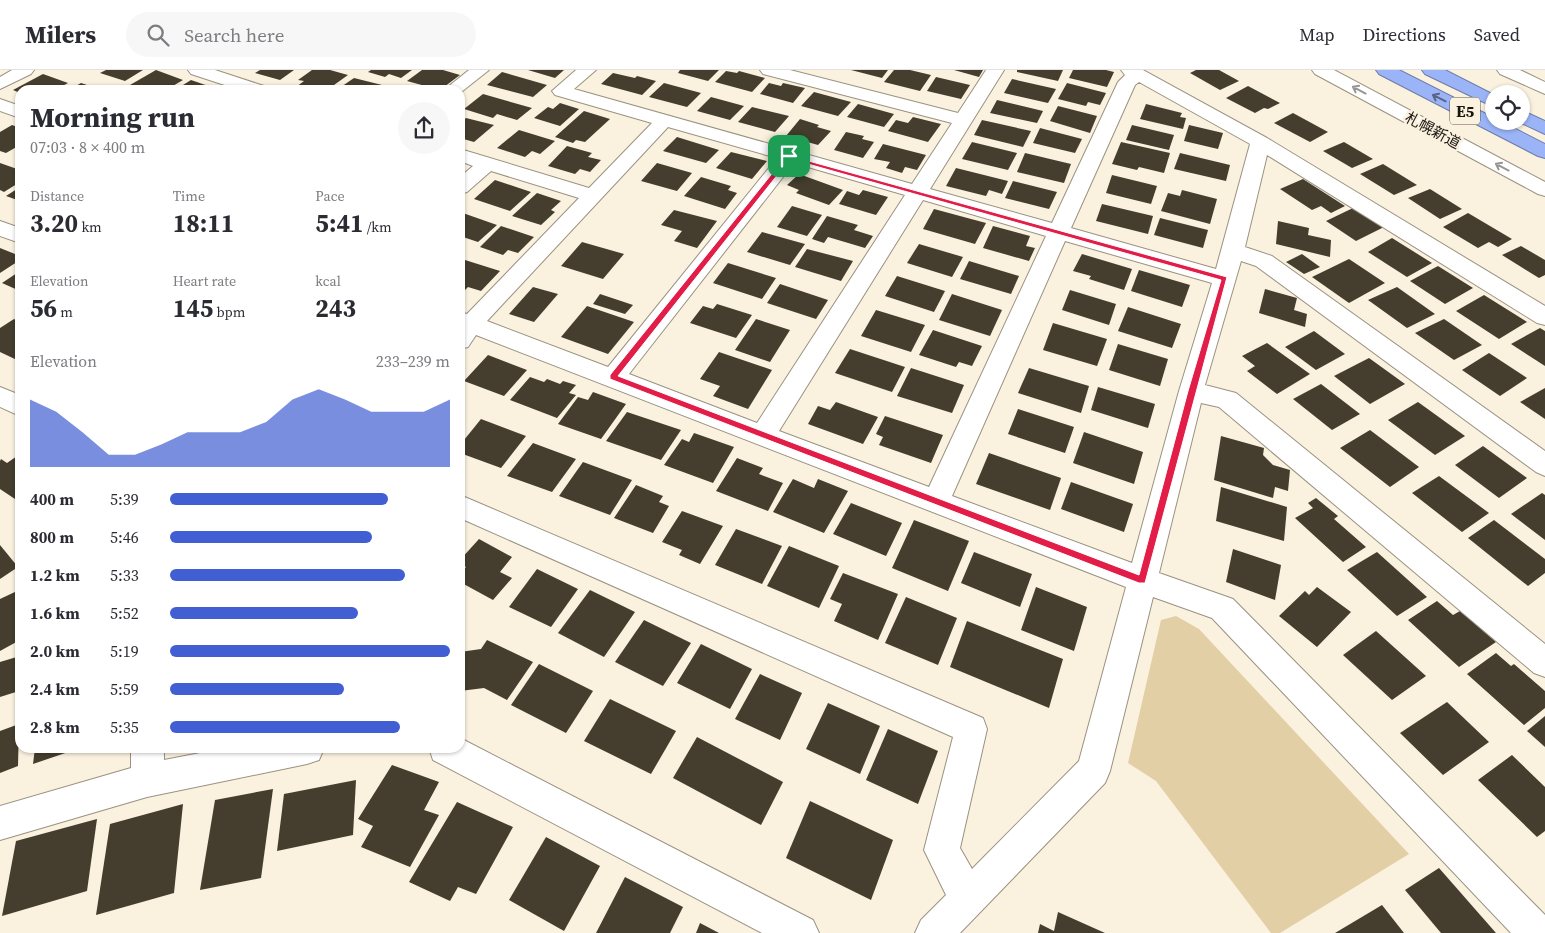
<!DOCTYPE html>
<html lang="en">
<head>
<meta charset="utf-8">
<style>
	body { margin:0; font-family:"Source Serif 4","Noto Sans JP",serif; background:#f7f7f7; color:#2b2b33; height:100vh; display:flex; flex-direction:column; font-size:19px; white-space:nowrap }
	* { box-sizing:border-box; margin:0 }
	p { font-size:16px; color:#7c7c81 }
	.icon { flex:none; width:28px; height:28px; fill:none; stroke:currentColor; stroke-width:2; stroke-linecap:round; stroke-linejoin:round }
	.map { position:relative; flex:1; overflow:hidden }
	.panel { position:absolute; left:15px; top:15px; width:450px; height:668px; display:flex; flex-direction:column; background:#fff; border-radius:15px; box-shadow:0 1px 4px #0004 }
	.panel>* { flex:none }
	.controls { position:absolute; left:1485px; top:15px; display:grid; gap:10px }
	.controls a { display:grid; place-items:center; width:45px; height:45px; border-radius:50%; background:#fff; box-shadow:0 1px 4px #0004; font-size:25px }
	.pin { position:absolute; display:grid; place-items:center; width:42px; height:42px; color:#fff; margin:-21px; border-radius:10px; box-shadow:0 2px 8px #0006 }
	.round { display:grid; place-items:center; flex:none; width:52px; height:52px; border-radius:26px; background:#f7f7f7 }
	.headline { display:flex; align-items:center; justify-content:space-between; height:85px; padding:0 15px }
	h1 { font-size:28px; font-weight:700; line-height:38px }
	.stats { display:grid; grid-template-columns:repeat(3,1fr); gap:8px; height:85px; padding:5px 15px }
	.stats div { display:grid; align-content:center }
	.stats b { font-size:25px; font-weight:700 }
	.stats small { font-size:14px; font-weight:400 }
	.stats p { font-size:14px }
	.chart { height:140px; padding:10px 15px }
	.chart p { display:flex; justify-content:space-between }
	.chart svg { width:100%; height:90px; margin-top:5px; fill:#415fd2; opacity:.7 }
	ul { padding:0 15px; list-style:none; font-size:16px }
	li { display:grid; grid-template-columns:80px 60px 1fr; align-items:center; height:38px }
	li i { height:12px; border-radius:6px; background:#415fd2 }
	header { display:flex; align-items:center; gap:30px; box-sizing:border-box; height:70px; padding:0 25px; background:#fff; border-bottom:1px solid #e1e1e2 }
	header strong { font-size:24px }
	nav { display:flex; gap:28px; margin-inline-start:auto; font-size:18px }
	.search { width:350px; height:45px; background:#f7f7f7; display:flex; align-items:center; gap:12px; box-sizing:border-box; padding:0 18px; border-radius:28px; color:#7c7c81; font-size:19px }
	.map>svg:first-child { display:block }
</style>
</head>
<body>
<header>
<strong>Milers</strong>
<div class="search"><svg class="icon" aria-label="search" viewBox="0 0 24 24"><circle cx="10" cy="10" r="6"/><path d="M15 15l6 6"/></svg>Search here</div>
<nav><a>Map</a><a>Directions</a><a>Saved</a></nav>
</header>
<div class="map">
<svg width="1545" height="863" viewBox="0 0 1545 863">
	<rect width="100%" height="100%" fill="#faf1df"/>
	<polygon fill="#e2cfa5" points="1176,546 1199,559 1409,784 1280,863 1271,863 1156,711 1128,693 1161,550"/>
	<g fill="#453e2f">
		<polygon points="106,0 143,0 125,11 100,3"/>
		<polygon points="156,0 183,10 166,20 144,20 130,15"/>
		<polygon points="260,0 294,0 280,10 255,3"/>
		<polygon points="312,0 330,0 348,5 327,20 305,20 296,17 304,11 298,10"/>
		<polygon points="371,0 412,0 401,8 389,4 385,7 368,2"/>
		<polygon points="422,0 443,0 460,5 440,20 407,11"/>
		<polygon points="528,0 564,0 555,8"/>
		<polygon points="680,0 719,0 708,11 678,3"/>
		<polygon points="851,0 888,0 882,8"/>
		<polygon points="894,0 910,0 931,5 920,21 884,12"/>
		<polygon points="954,0 983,0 979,7"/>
		<polygon points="1017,0 1063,0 1058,11 1017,2"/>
		<polygon points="1073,0 1106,0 1114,2 1107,17 1069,8"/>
		<polygon points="1196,0 1219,0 1239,11 1220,20 1190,3"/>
		<polygon points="726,1 737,3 739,1 765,8 752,22 715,12"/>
		<polygon points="502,2 547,15 533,27 487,15"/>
		<polygon points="613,3 635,8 637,6 656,11 642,25 601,14"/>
		<polygon points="43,4 68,13 55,20 20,20 20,23 13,20"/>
		<polygon points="936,7 970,15 961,29 927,21"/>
		<polygon points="354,8 386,16 380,20 338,19"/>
		<polygon points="1012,9 1056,19 1048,33 1004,23"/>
		<polygon points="191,10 220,20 175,20"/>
		<polygon points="81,13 102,20 69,20"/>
		<polygon points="664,13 701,23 687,37 649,27"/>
		<polygon points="769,13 781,16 783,13 805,18 793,33 760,24"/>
		<polygon points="1067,13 1106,23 1100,35 1088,32 1086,36 1058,29"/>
		<polygon points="1248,16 1280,33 1268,39 1264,38 1255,43 1226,28"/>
		<polygon points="814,22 851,32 838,46 801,36"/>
		<polygon points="483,24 532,38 517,50 497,44 493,48 464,39"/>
		<polygon points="711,27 744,36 730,50 697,41"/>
		<polygon points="997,30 1043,41 1037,53 990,43"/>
		<polygon points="560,33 579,39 560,56 534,48 548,37 553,39"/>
		<polygon points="858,34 894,44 884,57 847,47"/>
		<polygon points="1146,34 1182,43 1180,47 1186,48 1183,59 1140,49"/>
		<polygon points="1058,36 1097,46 1090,63 1050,51"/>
		<polygon points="752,37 789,46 775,62 738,52"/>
		<polygon points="584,41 610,49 585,72 576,70 573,73 555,67"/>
		<polygon points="1293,43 1328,62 1310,72 1274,53"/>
		<polygon points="913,47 941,54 928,72 888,61 896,50 908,53"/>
		<polygon points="466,48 494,55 474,72 460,68 460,53"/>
		<polygon points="800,49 819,55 817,57 831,61 818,75 786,66"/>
		<polygon points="982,50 1031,61 1023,77 974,65"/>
		<polygon points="12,55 20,58 20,75 6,83 0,81 0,62"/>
		<polygon points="1132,55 1174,65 1169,80 1126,70"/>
		<polygon points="1189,55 1223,63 1218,79 1184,71"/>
		<polygon points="1040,58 1082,69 1075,83 1033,73"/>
		<polygon points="519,60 555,71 540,84 532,81 525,87 497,78"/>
		<polygon points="846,62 864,66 862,69 874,72 863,88 834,80"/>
		<polygon points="677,67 719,80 706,93 663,81"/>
		<polygon points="972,72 1017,83 1008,100 962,89"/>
		<polygon points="1121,72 1170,83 1164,103 1139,97 1137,100 1112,94"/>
		<polygon points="1344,72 1373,89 1352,98 1323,81"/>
		<polygon points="883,74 926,85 917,100 905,97 902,103 886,98 890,92 874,89"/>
		<polygon points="567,76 592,83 588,87 601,90 590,102 580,99 575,104 548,96"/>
		<polygon points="731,82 767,91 752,109 716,98"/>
		<polygon points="1025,83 1071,94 1064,113 1017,102"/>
		<polygon points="1180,83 1230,95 1226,111 1174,99"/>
		<polygon points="0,93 20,100 20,112 4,122 0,120"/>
		<polygon points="657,93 692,103 677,121 641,111"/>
		<polygon points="1383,94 1417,115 1394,125 1360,104"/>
		<polygon points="956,98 1008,111 1002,124 989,120 986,126 946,116"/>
		<polygon points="799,104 843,120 829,135 796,123 799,120 787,115"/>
		<polygon points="1112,105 1157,116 1151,134 1106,123"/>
		<polygon points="701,107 731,116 728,120 737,123 725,139 684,126"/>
		<polygon points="1303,109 1345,136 1331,143 1321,136 1312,140 1280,119"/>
		<polygon points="495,110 531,122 510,141 474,129"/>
		<polygon points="1013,111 1057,122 1049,139 1005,128"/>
		<polygon points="20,117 20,131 6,126"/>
		<polygon points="1430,119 1462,139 1440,149 1408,128"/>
		<polygon points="863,120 888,127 876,145 839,134 847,121 859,125"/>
		<polygon points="1182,120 1217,129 1210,154 1161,141 1168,123 1180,126"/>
		<polygon points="537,123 561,131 551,140 555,142 541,155 512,146"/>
		<polygon points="1102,134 1153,146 1148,164 1096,151"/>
		<polygon points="792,136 822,145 807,166 777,157"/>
		<polygon points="1353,138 1384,157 1356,171 1326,151"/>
		<polygon points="934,139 986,153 975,174 923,159"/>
		<polygon points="674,140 717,151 697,178 674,171 682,161 661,155"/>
		<polygon points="460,142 497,155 478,172 460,166"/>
		<polygon points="1468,143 1512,169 1498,177 1489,172 1478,178 1443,157"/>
		<polygon points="827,146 858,155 854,160 873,166 865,178 828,167 824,173 812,169"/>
		<polygon points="1160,148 1208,160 1203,178 1154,165"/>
		<polygon points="1278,151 1309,158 1308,165 1331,170 1330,187 1276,174"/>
		<polygon points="501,156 534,167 518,183 508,180 503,185 480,177"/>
		<polygon points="993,156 1030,166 1026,176 1035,178 1029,191 983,178"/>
		<polygon points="762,162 805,174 790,195 747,182"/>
		<polygon points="1392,168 1432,193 1407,207 1368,182"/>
		<polygon points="582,172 624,184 603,209 561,196"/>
		<polygon points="919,174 963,187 952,207 907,193"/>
		<polygon points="1521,176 1545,190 1545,205 1539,208 1502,185"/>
		<polygon points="0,178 20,186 20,190 0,203"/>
		<polygon points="807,179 853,191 841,211 795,197"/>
		<polygon points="1082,184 1132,199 1124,220 1089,209 1091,206 1073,201"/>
		<polygon points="1302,184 1320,197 1304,204 1286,192"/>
		<polygon points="1349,189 1385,213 1349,233 1312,207"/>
		<polygon points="465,190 500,201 481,221 468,217 465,220 460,218 460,195"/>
		<polygon points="969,191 1019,206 1011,224 960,209"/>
		<polygon points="728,193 776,208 762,229 713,213"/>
		<polygon points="1438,196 1473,218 1445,234 1410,211"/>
		<polygon points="1139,200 1190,215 1182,237 1131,221"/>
		<polygon points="20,201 20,221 2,213"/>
		<polygon points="897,206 945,221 934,242 885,226"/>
		<polygon points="780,214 828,230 816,249 767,233"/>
		<polygon points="533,217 558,224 534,252 509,244"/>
		<polygon points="1397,217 1435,244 1407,258 1368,230"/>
		<polygon points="1265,219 1297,228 1294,240 1307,244 1305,257 1259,243"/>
		<polygon points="1070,220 1116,234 1109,255 1062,240"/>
		<polygon points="600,224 633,235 625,244 593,234"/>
		<polygon points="952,224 1002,240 990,266 939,250"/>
		<polygon points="1484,225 1527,252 1499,269 1456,241"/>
		<polygon points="717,234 752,245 736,268 690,253 703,236 713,239"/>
		<polygon points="587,236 634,252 608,284 561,267"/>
		<polygon points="1128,237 1181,254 1172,278 1118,261"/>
		<polygon points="876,240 925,255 911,282 861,266"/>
		<polygon points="14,249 20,252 20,288 17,290 0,282 0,258"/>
		<polygon points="756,249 790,260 770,292 735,280"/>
		<polygon points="1444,249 1482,275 1454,290 1415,263"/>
		<polygon points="1053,253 1107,269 1097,296 1043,280"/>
		<polygon points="1540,258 1545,261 1545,296 1511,274"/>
		<polygon points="933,260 982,276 972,296 959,292 956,297 919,285"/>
		<polygon points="1314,261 1345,284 1316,300 1285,277"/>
		<polygon points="1267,273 1310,304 1277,324 1247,301 1255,296 1242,286"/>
		<polygon points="1118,274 1168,289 1160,316 1109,300"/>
		<polygon points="850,279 905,297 892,322 835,303"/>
		<polygon points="719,282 772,300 748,339 713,326 720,316 700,309"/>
		<polygon points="1489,283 1527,308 1500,326 1462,300"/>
		<polygon points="488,285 527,300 504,326 464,311"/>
		<polygon points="1369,288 1405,314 1370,334 1334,306"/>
		<polygon points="911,298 964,315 952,343 897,326"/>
		<polygon points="1029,298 1089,316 1081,343 1018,323"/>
		<polygon points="530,307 544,312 547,309 560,314 563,311 576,315 569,323 576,325 557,348 510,330"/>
		<polygon points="1321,314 1360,344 1332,360 1293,329"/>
		<polygon points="1098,317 1155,334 1148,358 1091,340"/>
		<polygon points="1545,318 1545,349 1520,332"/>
		<polygon points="593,322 626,334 601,369 558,354 578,327 588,330"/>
		<polygon points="836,332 878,347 863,374 808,354 818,336 830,340"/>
		<polygon points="1418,332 1465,366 1435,385 1388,350"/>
		<polygon points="1018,339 1074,357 1065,383 1008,364"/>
		<polygon points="627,342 681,360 661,390 606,371"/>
		<polygon points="885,346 943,365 931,393 879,375 883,367 876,364"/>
		<polygon points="481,349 526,366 501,398 460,383 460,375"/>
		<polygon points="1370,360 1419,397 1390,417 1340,378"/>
		<polygon points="1084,362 1143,382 1134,414 1073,393"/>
		<polygon points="694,363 734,377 713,413 664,395 682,369 689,372"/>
		<polygon points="1221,366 1264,378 1263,385 1273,395 1290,400 1288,421 1275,417 1273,428 1214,410"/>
		<polygon points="533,373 576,389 552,422 507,406"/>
		<polygon points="1483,376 1527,408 1499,428 1455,395"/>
		<polygon points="989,383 1061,408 1050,440 976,414"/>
		<polygon points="20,384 20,425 15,429 0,419 0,391 1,389 7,393"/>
		<polygon points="737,388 763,398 759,404 783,413 768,441 716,421"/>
		<polygon points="583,392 632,410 610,445 559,426"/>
		<polygon points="1439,406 1489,443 1462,462 1412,423"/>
		<polygon points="793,409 814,418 818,409 848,421 824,463 773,442"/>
		<polygon points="1071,412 1133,434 1124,462 1061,439"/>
		<polygon points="636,415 663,426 659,432 669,436 653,463 614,448"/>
		<polygon points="1221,417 1287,437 1284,471 1216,451"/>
		<polygon points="1542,423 1545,425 1545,470 1511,444"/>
		<polygon points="1316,428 1338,446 1334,449 1366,477 1343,492 1295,448 1313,438 1308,433"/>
		<polygon points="851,433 902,453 886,486 833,464"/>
		<polygon points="682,441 723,456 700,494 679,485 682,480 662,472"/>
		<polygon points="914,450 969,471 948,521 892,498"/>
		<polygon points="1494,450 1545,489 1545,503 1528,516 1468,468"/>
		<polygon points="736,459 782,476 762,514 715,495"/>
		<polygon points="479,469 512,487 500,502 512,508 493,530 460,512 460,504 466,497 460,494 460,490"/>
		<polygon points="0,475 18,497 0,509"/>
		<polygon points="789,476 839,496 819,538 767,516"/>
		<polygon points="1233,479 1281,495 1275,530 1226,512"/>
		<polygon points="974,482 1032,504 1020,537 961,513"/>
		<polygon points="1377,482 1427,527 1397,546 1347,500"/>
		<polygon points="537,499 578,519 551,557 509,537"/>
		<polygon points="843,503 898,524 878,570 834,551 842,534 830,529"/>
		<polygon points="1036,517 1087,537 1074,581 1021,560"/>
		<polygon points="1317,517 1351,542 1317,577 1279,546 1305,521 1309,525"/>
		<polygon points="590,520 635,542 604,587 558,563"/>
		<polygon points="17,521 20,528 20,570 0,581 0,529"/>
		<polygon points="906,527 957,548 938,595 885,573"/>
		<polygon points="1437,531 1453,545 1460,541 1496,572 1459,597 1408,550"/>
		<polygon points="644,550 691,573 663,616 615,592"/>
		<polygon points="967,551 1063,589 1049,638 950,597"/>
		<polygon points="1376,561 1426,606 1392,630 1343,585"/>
		<polygon points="487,570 533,592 507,630 484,618 460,621 460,582 481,579"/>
		<polygon points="701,574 752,599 730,639 677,613"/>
		<polygon points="1496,583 1511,596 1514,594 1545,621 1545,638 1524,655 1467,604"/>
		<polygon points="20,586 19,621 0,627 0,592"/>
		<polygon points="539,594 593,621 566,663 511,635"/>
		<polygon points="760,604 802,623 780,670 735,649"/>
		<polygon points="610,629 676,661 651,704 584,671"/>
		<polygon points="1447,632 1489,672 1443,705 1400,663"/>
		<polygon points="828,633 880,656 860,704 806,679"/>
		<polygon points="1545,646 1545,677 1527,661"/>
		<polygon points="19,654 18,696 0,703 0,661"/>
		<polygon points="888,659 938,681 918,734 866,710"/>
		<polygon points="697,667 783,712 761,755 673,708"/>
		<polygon points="35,678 80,678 33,694"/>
		<polygon points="1512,685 1545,717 1545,761 1537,767 1478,710"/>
		<polygon points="392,695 439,712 424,740 439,745 410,797 361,777 373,756 358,749"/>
		<polygon points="356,710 353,765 277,781 284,724"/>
		<polygon points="273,719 261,808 200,820 215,730"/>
		<polygon points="810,731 893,770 871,830 786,788"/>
		<polygon points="457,732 513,757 476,824 458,817 450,831 409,812"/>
		<polygon points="183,734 174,823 96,845 110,754"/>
		<polygon points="97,749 87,821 2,846 16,771"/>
		<polygon points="546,767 600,796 564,861 509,830"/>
		<polygon points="1439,798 1496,863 1441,863 1405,820"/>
		<polygon points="625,807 683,837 670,863 596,863"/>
		<polygon points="1382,835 1404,863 1335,863"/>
		<polygon points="1058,842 1105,863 1038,863 1040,854 1054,861"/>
		<polygon points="700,853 719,863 696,863"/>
	</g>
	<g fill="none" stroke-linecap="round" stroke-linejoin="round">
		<defs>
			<g id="street">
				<polygon points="12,0 34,0 31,4 0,19 0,7"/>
				<polygon points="188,0 215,0 264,16 267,20 240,20 191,4"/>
				<polygon points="469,0 489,0 460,23 460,20 444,20"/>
				<path d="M576 0H596L574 19 912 114 952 53 763 4 760 0H790L958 43 986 0H1004L930 119 1052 153 1118 12 1125 5 1121 0H1143L1267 68 1545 236V255L1537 253 1267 85 1245 177 1272 186 1545 381V406L1536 402 1256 196 1241 191 1205 315 1236 323 1545 574V607L1534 603 1219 337 1201 333 1159 503 1233 529 1545 845V863H1511L1212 548 1153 527 1110 701 1105 713 960 863H915L921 850 946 825 924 780 953 667 460 448V425L983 648 987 659 960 778 972 799 1079 691 1126 517 476 265 468 277 460 279V242L467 244 579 128 491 101 467 122 460 124V107L473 96 460 91V79L589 118 652 53 555 25 552 21ZM1139 12 1250 74 1216 199 1071 158 1135 15ZM668 57 777 88 608 297 487 251ZM794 93 905 125 757 353 629 304ZM923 130 1046 166 929 417 779 361ZM1065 171 1212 213 1179 321 1132 493 952 426Z"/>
				<polygon points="0,29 20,36 20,48 0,41"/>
				<polygon points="0,151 20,158 20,173 0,166"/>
				<polygon points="0,317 20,325 20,346 0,337"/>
				<polygon points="460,668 813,850 819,863 762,863 433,690 429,678 460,678"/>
				<polygon points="131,678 164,678 164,690 226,678 324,678 319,690 307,694 147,727 0,770 0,736 131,698"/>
			</g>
			<g id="secondary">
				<polygon points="1312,0 1334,0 1545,112 1545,126 1538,124 1315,4"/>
				<polygon points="1497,0 1520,0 1545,12 1545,24 1500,4"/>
			</g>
			<g id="highway">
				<polygon points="1376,0 1399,0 1494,48 1494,51 1500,51 1545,74 1545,88 1538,86 1379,4"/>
				<polygon points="1422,0 1445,0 1494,25 1494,37 1425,4"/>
				<polygon points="1521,40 1545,51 1545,64 1517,51 1521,51"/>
			</g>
		</defs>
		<use href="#street" stroke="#9a9281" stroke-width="2"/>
		<use href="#secondary" stroke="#9a9281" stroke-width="2"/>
		<use href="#highway" stroke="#6d7ca6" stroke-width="2"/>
		<use href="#street" fill="#fff" fill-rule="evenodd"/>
		<use href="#secondary" fill="#fff" fill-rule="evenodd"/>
		<use href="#highway" fill="#9bb4f8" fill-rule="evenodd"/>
	</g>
	<defs><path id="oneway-shaft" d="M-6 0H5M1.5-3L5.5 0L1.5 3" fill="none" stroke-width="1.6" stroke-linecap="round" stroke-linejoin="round" transform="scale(1.25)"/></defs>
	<g stroke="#979693">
		<use href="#oneway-shaft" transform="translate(1359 20) rotate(-152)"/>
		<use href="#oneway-shaft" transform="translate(1502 97) rotate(-152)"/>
	</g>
	<use stroke="#5a6484" href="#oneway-shaft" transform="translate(1439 28) rotate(-153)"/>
	<path fill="#e11d48" stroke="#fff" fill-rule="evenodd" d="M787 85 1227 207 1145 513H1139L610 309V305ZM790 89 1221 210 1188 321 1139 505 618 306Z"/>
	<g text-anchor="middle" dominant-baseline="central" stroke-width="5" stroke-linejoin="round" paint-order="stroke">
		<g font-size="15" fill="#18150f" stroke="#faf1df">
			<text transform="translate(1433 60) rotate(28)">札幌新道</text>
		</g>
		<rect fill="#faf1df" stroke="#5c574d" stroke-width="1" x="1450" y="27.5" width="30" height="27" rx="4"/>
		<g font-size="16" font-weight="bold" fill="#18150f">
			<text x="1465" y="41">E5</text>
		</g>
	</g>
</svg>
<div class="controls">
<a><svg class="icon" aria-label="locate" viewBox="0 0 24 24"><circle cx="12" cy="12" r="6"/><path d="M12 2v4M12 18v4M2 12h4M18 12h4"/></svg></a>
</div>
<div class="pin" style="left:789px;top:86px;background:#1e9e55"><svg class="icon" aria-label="arrive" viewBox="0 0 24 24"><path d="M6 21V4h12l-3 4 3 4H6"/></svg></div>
<section class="panel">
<div class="headline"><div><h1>Morning run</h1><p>07:03 · 8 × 400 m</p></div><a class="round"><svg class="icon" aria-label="share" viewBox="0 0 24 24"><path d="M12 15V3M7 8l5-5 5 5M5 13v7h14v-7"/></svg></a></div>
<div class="stats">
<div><p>Distance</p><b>3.20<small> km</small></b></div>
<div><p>Time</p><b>18:11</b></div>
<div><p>Pace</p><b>5:41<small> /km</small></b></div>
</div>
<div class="stats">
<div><p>Elevation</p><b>56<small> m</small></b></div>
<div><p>Heart rate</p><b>145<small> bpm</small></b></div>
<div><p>kcal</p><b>243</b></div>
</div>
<div class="chart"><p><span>Elevation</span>233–239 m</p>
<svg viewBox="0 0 160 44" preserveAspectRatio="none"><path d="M0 44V11L10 17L20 27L30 38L40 38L50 33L60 27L70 27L80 27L90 22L100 11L110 6L120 11L130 17L140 17L150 17L160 11V44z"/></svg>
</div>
<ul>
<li><b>400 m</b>5:39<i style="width:78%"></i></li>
<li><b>800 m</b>5:46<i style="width:72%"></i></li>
<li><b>1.2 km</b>5:33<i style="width:84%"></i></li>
<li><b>1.6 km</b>5:52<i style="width:67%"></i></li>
<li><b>2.0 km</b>5:19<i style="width:100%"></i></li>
<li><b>2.4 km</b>5:59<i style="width:62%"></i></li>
<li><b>2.8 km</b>5:35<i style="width:82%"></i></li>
</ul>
</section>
</div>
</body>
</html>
